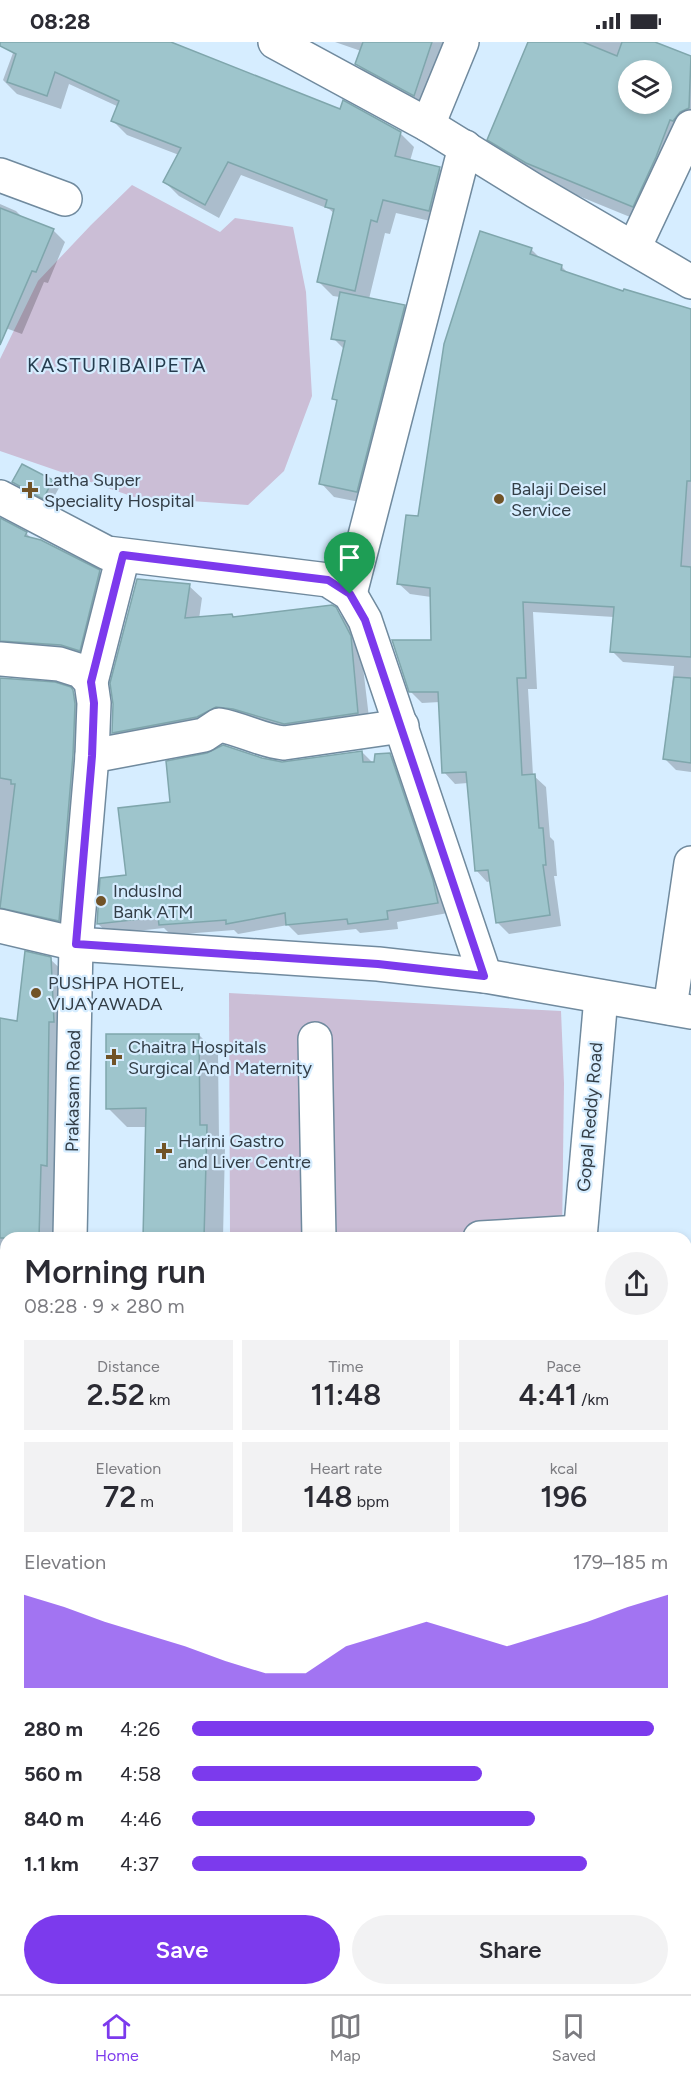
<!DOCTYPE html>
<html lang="en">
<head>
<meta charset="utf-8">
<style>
	body { margin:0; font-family:Figtree,sans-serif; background:#f2f2f3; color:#2b2b33; height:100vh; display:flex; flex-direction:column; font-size:22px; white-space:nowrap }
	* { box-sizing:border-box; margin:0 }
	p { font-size:20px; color:#7c7c81 }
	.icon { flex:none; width:33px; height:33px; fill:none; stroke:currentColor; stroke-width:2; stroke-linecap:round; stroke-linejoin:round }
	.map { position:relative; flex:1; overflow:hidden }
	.details { position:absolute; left:0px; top:1190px; width:692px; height:764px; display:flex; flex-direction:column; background:#fff; border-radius:18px 18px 0 0; box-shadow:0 3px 9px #0003 }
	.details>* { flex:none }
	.tools { position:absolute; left:618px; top:18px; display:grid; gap:12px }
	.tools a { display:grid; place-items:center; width:54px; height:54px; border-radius:50%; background:#fff; box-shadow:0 3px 9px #0003; font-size:30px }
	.pin { position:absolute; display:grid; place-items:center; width:51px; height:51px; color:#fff; margin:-62px -26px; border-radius:50% 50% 50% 0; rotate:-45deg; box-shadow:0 0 6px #0007 }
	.pin .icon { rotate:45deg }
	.round { display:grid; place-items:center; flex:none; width:63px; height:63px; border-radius:32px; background:#f2f2f3 }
	.headline { display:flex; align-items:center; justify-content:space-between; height:102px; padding:0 24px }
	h1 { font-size:33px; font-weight:600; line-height:45px }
	.figures { display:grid; grid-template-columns:repeat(3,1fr); gap:9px; height:102px; padding:6px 24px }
	.figures div { display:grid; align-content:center; border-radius:0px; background:#f2f2f3; text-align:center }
	.figures b { font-size:30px; font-weight:600 }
	.figures small { font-size:16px; font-weight:400 }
	.figures p { font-size:16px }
	.chart { height:168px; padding:12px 24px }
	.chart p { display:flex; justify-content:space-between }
	.chart svg { width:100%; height:108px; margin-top:6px; fill:#7c3aed; opacity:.7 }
	.button { display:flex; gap:12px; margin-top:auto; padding:12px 24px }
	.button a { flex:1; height:69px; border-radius:36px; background:#7c3aed; color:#fff; font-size:24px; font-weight:600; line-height:69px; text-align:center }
	.button a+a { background:#f2f2f3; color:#2b2b33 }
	ul { padding:0 24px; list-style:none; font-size:20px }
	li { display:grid; grid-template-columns:96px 72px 1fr; align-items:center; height:45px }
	li i { height:15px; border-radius:8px; background:#7c3aed }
	.status { display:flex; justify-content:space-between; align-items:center; height:42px; padding:0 30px; background:#fff; direction:ltr }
	.status svg { height:16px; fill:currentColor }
	.tab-bar { display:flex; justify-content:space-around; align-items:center; height:84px; border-top:2px solid #e1e1e2; background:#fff; font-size:16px; color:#7c7c81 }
	.tab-bar a { display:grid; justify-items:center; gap:3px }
	.tab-bar .current { color:#7c3aed }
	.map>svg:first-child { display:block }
</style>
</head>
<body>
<div class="status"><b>08:28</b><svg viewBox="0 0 49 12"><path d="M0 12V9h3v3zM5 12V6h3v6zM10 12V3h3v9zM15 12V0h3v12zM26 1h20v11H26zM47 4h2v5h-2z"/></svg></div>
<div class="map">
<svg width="691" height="1952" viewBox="0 0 691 1952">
	<rect width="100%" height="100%" fill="#d6edff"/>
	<g fill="#cbbed6">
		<polygon points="132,143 220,190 235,176 293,185 306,250 312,354 284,429 248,463 134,455 0,409 0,317 38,239 91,183"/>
		<polygon points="229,951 561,969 564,1041 562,1195 230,1195"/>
	</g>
	<g fill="#0003" fill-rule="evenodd">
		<polygon points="17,0 167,0 400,91 414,105 410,119 440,127 453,140 443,182 396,171 390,192 385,191 369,257 404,264 418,278 370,462 334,455 321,441 338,361 334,356 345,308 333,296 340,255 333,254 319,240 335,172 329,167 241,133 219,176 179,154 165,140 179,113 127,93 113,79 119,65 69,42 61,67 17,52 3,38"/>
		<polygon points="335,0 461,0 429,68 372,37 357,22 361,9"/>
		<path d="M529 0H651L691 15V102L652 184 547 141 509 117 489 97ZM628 28H662V62H628Z"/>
		<polygon points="0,162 16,169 25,178 53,188 65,200 48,241 44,240 22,292 0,284"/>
		<polygon points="531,207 542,218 562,225 569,232 624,251 691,269 691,730 676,728 664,716 674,624 623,620 612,609 614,575 533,570 537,647 528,647 533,733 546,745 550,795 554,799 557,834 554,834 561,884 509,892 498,881 491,839 487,840 476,828 468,741 455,742 444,730 440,660 422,661 410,649 432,599 431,555 410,552 398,541 419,476"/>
		<polygon points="52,439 59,446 50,462 21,447 14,440"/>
		<polygon points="0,478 26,491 32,497 99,529 114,544 94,623 0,620"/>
		<polygon points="189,544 202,556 199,577 232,574 235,577 335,567 348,580 360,600 370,684 126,703 113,691"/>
		<polygon points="0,637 70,647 85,662 73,893 15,880 0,865"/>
		<polygon points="362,710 373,721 389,712 400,723 448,871 397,880 398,887 360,891 356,887 298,893 288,883 238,892 234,888 171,893 164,886 109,892 98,882 172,761 262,717 282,721"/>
		<polygon points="50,917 70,936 58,1196 6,1196 6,1874 0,1873 0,978 18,981"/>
		<polygon points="199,993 218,1012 219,1097 225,1104 223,1196 103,1196 103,1190 144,1190 147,1085 127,1085 108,1066"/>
		<polygon points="686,1906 691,1906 691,1952 687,1952"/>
		<polygon points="0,1910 6,1911 6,1947 35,1947 34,1952 0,1952"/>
		<rect x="102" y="1947" width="151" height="5"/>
	</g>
	<g fill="#9ec5cc" stroke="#7fa6ac" stroke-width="1.5" fill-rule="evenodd">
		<polygon points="0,0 171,0 340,67 343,58 401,90 395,114 440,125 429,169 383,158 377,180 371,178 355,249 317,240 334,167 325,165 327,158 228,120 205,163 163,140 181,106 111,79 119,59 55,30 47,54 7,40 16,12 0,4"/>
		<polygon points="363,0 432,0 414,54 355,22"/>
		<path d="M528 0H583L617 14 622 0H655L691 14 689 66 680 70 673 79 670 78 656 115 633 165 526 121 487 98ZM628 28H662V62H628Z"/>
		<polygon points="0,166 54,187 36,230 32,229 0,303"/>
		<polygon points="480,189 532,206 530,212 562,223 561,228 623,249 624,247 691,267 691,439 687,439 681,524 691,525 691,615 610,610 614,565 523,560 526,636 517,636 522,733 535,732 539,786 543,786 546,823 543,823 550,873 496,881 488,828 475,829 466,730 442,731 438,650 409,650 392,598 431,598 430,546 397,542 406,473 418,474 444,302"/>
		<polygon points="340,250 405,263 357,450 319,442 337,358 332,357 345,299 331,297"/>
		<polygon points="22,422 53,438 43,457 12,440"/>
		<polygon points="0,476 27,490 25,494 41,498 100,528 80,609 61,603 0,599"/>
		<polygon points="137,537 190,542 185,576 232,572 233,575 332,563 336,565 351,594 358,671 284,682 233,667 216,665 197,675 112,691 113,662 110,641"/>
		<polygon points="674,635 691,636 691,721 663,717"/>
		<polygon points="0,636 55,640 71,645 73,648 75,662 73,713 59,879 0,866 15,742 11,742 11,738 0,736"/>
		<polygon points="223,703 262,716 282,720 362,709 363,720 374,720 375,712 390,711 433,838 438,861 387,869 388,877 348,882 347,877 286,883 285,871 226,882 226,878 159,883 158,875 97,882 100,836 126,833 118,766 170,760 166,719 207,711"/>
		<polygon points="25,909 51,915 54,980 49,980 47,1124 41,1123 39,1196 0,1196 0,976 17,979"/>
		<polygon points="106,992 199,992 200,1083 207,1083 204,1196 143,1196 146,1066 106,1067"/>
	</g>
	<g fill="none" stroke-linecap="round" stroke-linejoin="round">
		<defs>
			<g id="minor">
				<polyline points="275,0 428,83 535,149 691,240"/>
				<polyline points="428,83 462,0"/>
				<polyline points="0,133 65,157"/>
				<polyline points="634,206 691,85"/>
				<polyline points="0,455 107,511 328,538 350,552 365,578 485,934"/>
				<polyline points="350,552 465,105"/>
				<polyline points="0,617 59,622 81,629 91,640 94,661 92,714 76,902 70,1196"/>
				<polyline points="91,640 123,514"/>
				<path d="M92 714 204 693 219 683C242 687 262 699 284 701L402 684"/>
				<polyline points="0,884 76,902 378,922 485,934 691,970"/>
				<polyline points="670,966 691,821"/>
				<polyline points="315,997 319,1196"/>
				<polyline points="480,1196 580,1190"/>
				<polyline points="580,1196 601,955"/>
				<polyline points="0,1884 6,1884"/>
				<polyline points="621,1947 621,1952"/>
				<polyline points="53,1952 53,1947"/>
			</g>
		</defs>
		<use href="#minor" stroke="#708a9e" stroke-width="36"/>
		<use href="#minor" stroke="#fff" stroke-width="33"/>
	</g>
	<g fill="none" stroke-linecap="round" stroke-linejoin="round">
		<defs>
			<polygon id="route" points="123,513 328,538 350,552 365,578 484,934 378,922 76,902 92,714 94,661 91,640"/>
		</defs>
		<use href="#route" stroke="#fff" stroke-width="12"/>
		<use href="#route" stroke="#7c3aed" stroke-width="8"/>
	</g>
	<g fill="#715327" stroke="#d6edff" stroke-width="2">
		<path d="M27 439h6v6h6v6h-6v6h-6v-6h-6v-6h6z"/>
		<circle cx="499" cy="457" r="6"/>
		<circle cx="101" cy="859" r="6"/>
		<circle cx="36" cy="951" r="6"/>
		<path d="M111 1006h6v6h6v6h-6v6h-6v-6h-6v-6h6z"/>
		<path d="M161 1100h6v6h6v6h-6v6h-6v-6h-6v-6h6z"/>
	</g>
	<g text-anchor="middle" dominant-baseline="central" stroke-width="4.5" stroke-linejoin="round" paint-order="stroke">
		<g font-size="18" fill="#333e47" stroke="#d6edff" text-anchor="start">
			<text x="44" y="438">Latha Super<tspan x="44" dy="21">Speciality Hospital</tspan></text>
			<text x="511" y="447">Balaji Deisel<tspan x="511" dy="21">Service</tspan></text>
			<text x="113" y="849">IndusInd<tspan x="113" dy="21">Bank ATM</tspan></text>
			<text x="48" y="941">PUSHPA HOTEL,<tspan x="48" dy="21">VIJAYAWADA</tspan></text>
			<text x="128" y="1005">Chaitra Hospitals<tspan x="128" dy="21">Surgical And Maternity</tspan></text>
			<text x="178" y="1099">Harini Gastro<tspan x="178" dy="21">and Liver Centre</tspan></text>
		</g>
		<g font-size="18" fill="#333e47" stroke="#d6edff">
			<text transform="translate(73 1049) rotate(-89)">Prakasam Road</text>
			<text transform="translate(590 1075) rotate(-85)">Gopal Reddy Road</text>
		</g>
		<g font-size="20" letter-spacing="1.5" fill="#253d4f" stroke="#d6edff">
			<text x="117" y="323">KASTURIBAIPETA</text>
		</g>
	</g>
</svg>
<div class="tools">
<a><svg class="icon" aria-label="layers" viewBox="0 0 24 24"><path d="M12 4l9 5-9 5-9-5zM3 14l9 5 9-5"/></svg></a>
</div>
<div class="pin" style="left:350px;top:552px;background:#1e9e55"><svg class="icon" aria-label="arrive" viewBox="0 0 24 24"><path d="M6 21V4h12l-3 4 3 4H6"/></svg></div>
<section class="details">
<div class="headline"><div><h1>Morning run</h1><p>08:28 · 9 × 280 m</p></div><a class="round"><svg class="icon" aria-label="share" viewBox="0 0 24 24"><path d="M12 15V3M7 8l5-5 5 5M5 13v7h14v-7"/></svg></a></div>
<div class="figures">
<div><p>Distance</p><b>2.52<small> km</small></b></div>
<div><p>Time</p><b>11:48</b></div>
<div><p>Pace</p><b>4:41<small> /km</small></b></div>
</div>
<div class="figures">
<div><p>Elevation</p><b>72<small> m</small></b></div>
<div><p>Heart rate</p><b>148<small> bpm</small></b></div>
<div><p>kcal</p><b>196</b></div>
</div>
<div class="chart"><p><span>Elevation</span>179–185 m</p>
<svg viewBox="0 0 160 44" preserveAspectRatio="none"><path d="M0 44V6L10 11L20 17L30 22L40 27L50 33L60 38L70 38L80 27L90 22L100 17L110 22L120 27L130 22L140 17L150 11L160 6V44z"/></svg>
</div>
<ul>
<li><b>280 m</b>4:26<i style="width:97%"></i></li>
<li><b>560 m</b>4:58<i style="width:61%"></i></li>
<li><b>840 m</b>4:46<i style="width:72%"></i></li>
<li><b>1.1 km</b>4:37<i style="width:83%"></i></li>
</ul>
<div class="button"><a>Save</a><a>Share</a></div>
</section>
</div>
<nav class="tab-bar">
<a class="current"><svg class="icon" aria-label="home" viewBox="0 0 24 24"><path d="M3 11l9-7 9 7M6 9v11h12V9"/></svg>Home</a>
<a><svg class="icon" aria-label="map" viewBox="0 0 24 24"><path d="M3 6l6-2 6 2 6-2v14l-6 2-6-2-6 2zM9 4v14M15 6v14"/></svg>Map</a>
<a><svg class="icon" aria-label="saved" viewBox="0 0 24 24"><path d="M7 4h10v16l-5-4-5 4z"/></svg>Saved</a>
</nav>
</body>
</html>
